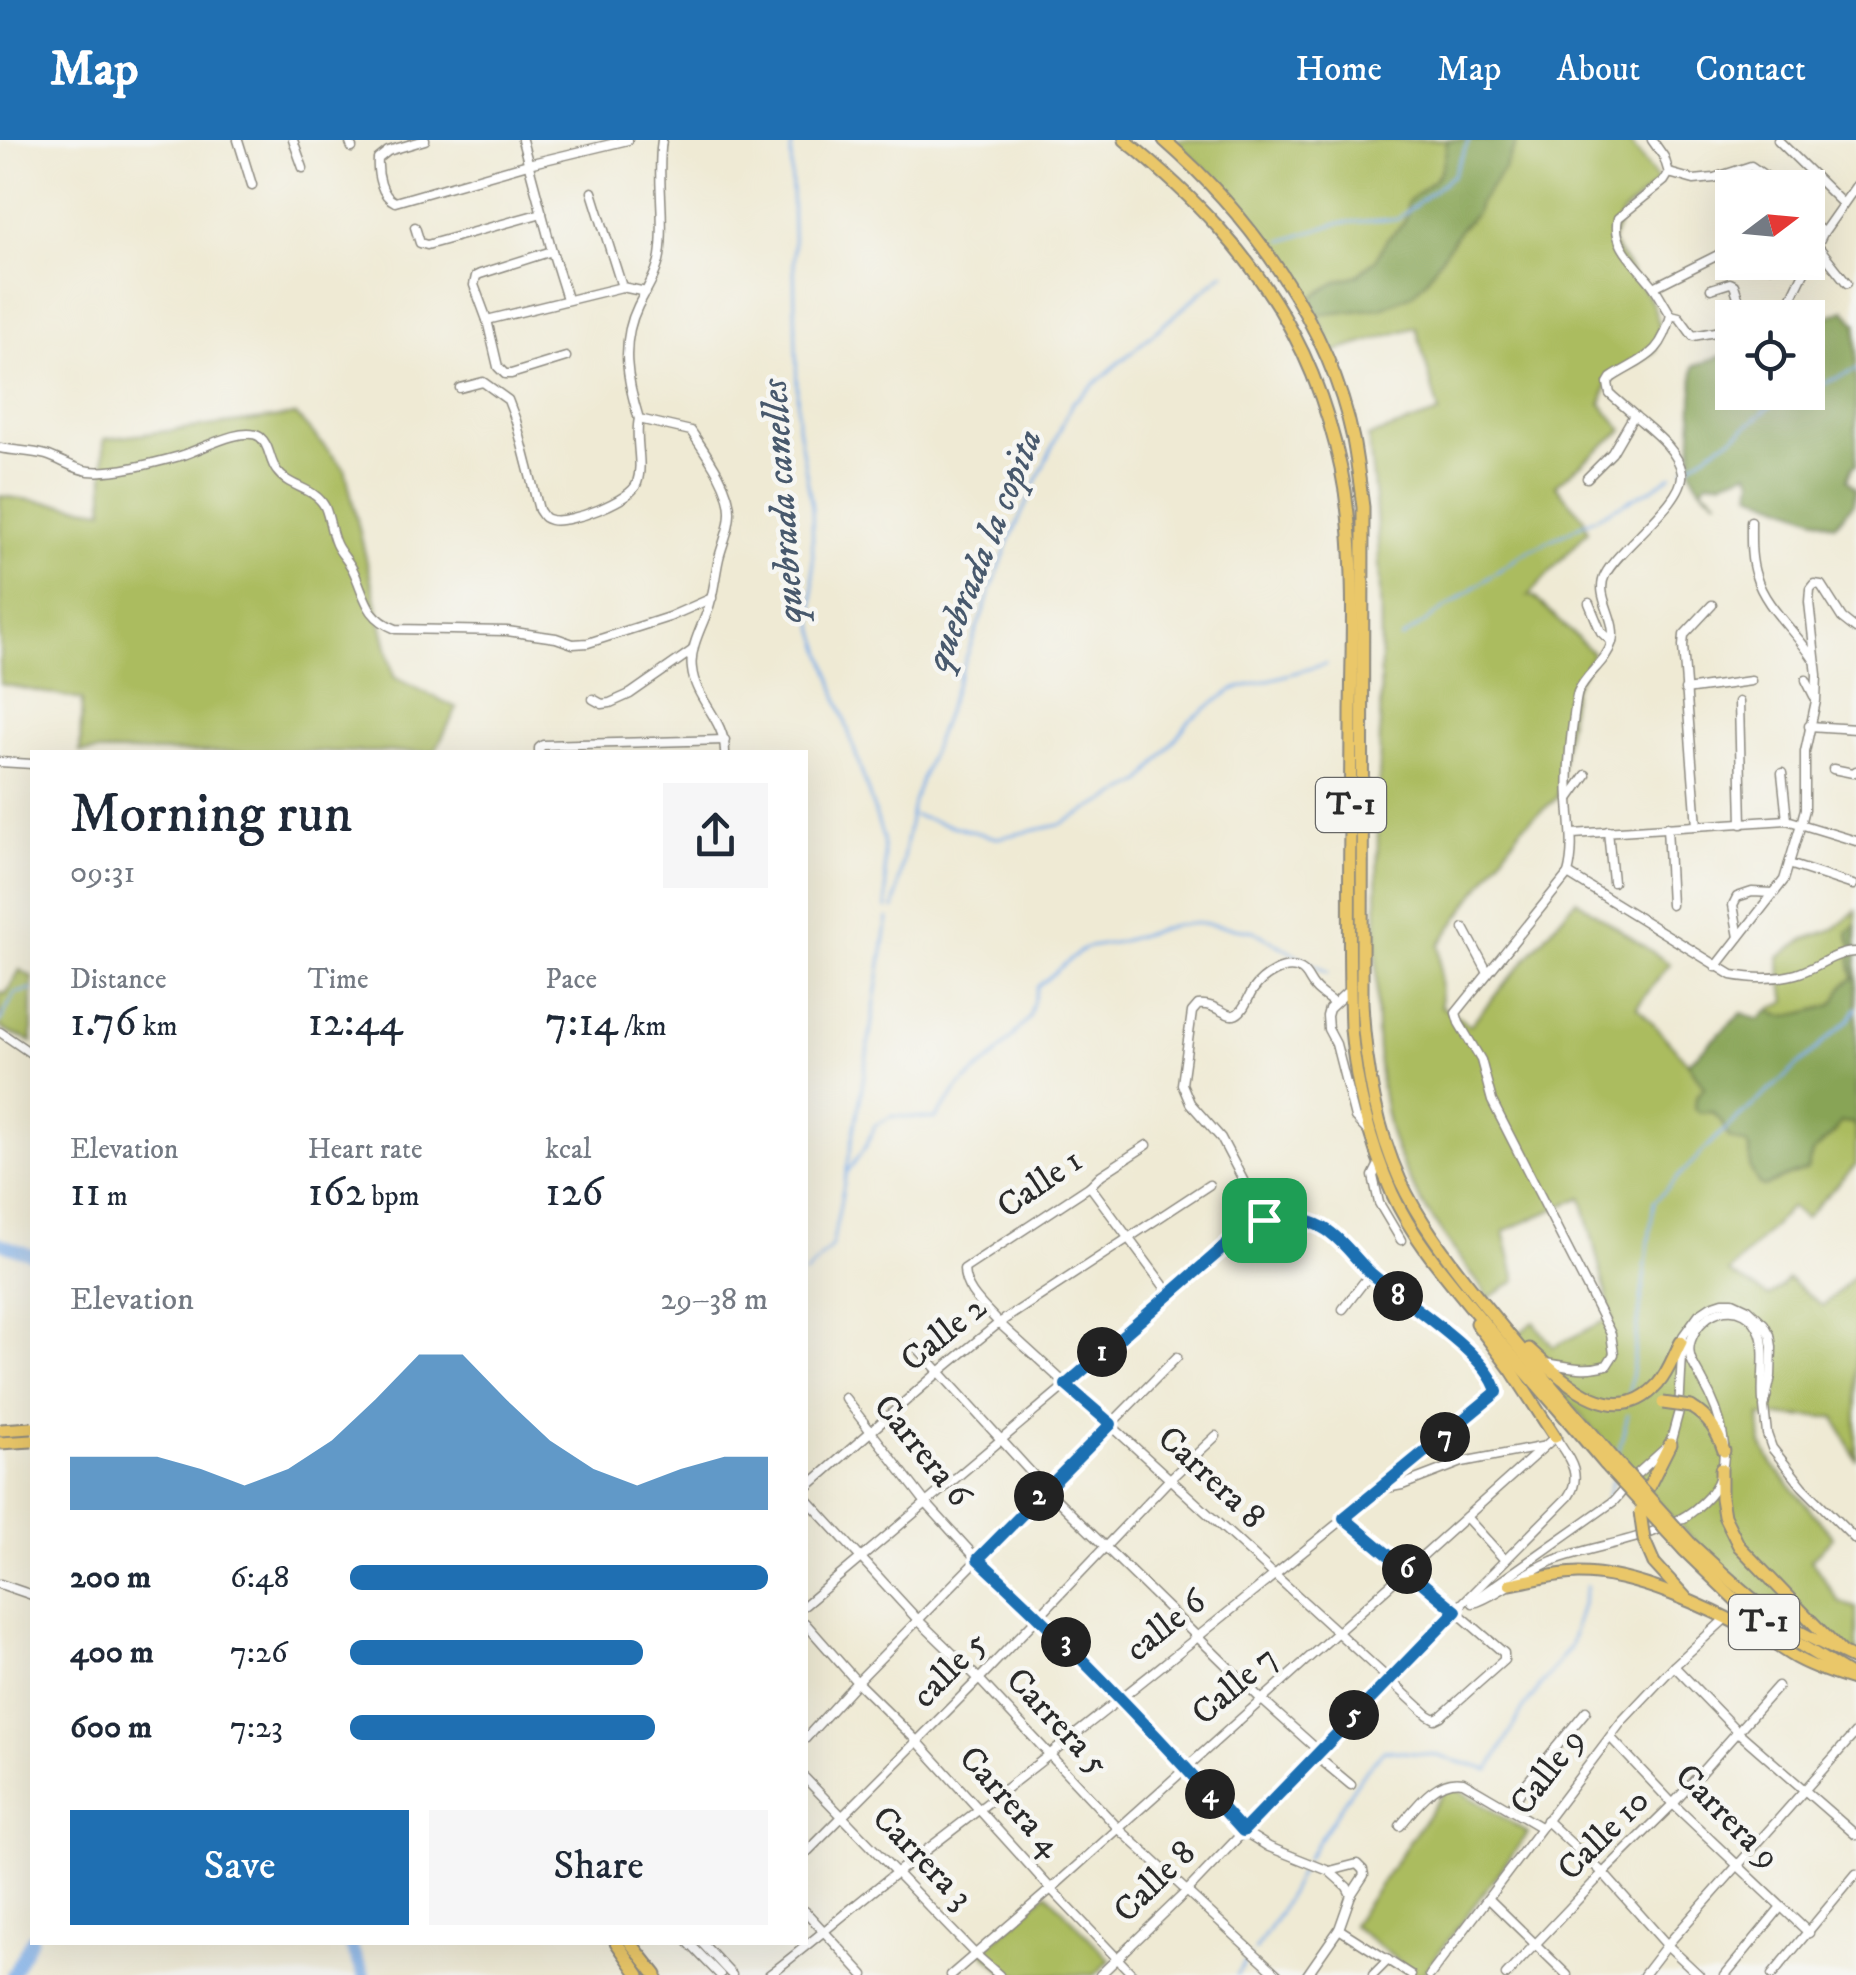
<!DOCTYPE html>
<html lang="en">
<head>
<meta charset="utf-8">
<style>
	body { margin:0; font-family:"IM FELL DW Pica",serif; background:#f6f6f7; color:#1f2937; height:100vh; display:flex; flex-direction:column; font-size:38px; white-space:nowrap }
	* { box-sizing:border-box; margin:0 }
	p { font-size:32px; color:#747a83 }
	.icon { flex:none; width:55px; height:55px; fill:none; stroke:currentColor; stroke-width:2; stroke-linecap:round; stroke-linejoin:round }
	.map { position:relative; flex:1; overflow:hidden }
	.side { position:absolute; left:30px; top:610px; width:778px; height:1195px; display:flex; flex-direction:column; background:#fff; border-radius:0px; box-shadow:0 10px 40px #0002 }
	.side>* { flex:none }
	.needle { width:65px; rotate:74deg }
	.buttons { position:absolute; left:1715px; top:30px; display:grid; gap:20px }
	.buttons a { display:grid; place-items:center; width:110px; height:110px; border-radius:0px; background:#fff; box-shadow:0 10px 40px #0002; font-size:50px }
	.pin { position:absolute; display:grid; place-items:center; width:85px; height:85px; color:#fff; margin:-42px; border-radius:20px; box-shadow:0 5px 15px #0006 }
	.km { position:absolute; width:50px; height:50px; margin:-25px; border-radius:50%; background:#222; color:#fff; font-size:28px; line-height:50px; text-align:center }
	.round { display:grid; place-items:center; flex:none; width:105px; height:105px; border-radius:0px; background:#f6f6f7 }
	.summary { display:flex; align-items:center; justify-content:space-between; height:170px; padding:0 40px }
	h1 { font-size:55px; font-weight:600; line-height:75px }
	.figures { display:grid; grid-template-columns:repeat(3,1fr); gap:15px; height:170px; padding:10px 40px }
	.figures div { display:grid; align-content:center }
	.figures b { font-size:42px; font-weight:600 }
	.figures small { font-size:28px; font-weight:400 }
	.figures p { font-size:28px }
	.chart { height:280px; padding:20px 40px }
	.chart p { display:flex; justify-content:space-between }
	.chart svg { width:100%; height:180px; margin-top:10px; fill:#1f6fb2; opacity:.7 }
	.primary-button { display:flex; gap:20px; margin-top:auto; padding:20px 40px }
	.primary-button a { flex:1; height:115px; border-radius:0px; background:#1f6fb2; color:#fff; font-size:40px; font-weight:600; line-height:115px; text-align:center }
	.primary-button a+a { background:#f6f6f7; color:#1f2937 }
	ul { padding:0 40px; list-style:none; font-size:32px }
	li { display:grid; grid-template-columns:160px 120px 1fr; align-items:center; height:75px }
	li i { height:25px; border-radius:12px; background:#1f6fb2 }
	header { display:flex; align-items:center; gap:60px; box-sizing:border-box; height:140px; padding:0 50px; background:#1f6fb2; color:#fff }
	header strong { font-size:48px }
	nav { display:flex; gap:55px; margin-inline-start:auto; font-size:35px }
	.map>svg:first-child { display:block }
</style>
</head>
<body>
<header>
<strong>Map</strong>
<nav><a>Home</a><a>Map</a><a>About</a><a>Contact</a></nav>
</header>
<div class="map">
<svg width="1856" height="1835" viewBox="0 0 1856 1835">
	<rect width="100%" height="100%" fill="#f6f6f2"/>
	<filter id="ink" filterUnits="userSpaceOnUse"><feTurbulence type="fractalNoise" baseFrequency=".01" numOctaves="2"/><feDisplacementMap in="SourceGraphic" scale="20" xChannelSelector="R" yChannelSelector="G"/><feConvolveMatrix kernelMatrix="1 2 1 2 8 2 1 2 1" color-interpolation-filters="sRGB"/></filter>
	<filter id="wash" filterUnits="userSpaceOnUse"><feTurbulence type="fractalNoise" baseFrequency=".0048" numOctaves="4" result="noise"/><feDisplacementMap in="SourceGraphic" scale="40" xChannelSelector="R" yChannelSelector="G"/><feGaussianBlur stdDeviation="2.25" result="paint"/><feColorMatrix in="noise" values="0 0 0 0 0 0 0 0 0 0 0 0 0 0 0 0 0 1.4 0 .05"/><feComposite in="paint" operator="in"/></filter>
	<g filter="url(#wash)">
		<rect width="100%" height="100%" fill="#efead4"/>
		<g fill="#abbc5f" stroke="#6b7445" stroke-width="2.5">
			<path d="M1172 0H1628L1659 41 1621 75 1612 103 1653 164 1659 185 1655 211 1608 241 1601 264 1623 290 1555 345 1583 377 1588 391 1528 456 1534 457 1593 513 1573 549 1557 658 1522 687 1439 805 1441 866 1470 885 1576 760 1670 824 1637 866 1688 923 1742 873 1759 880 1770 870 1786 862 1779 817 1805 799 1834 789 1856 771V1025L1805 1078 1791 1067 1729 1133 1769 1157 1788 1139 1823 1166 1856 1134V1320L1835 1277 1760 1276 1762 1305 1773 1325 1833 1397 1811 1420 1840 1463 1856 1468V1514C1834 1502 1808 1493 1787 1478 1680 1404 1599 1295 1514 1197L1534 1182 1553 1207 1612 1177 1582 1057 1504 1091 1516 1141 1489 1158C1452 1106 1405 1051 1389 988 1372 919 1377 846 1377 776 1377 617 1390 456 1368 297L1439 273 1416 187 1334 212C1325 193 1317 173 1306 155 1269 96 1224 46 1172 0Z"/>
			<polygon points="296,275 345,329 394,537 457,568 435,612 80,612 82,560 0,544 0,356 104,370 104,299"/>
			<path d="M20 830 32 837V902C22 896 8 895 0 887V852L6 854Z"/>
			<polygon points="1449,1644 1528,1693 1422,1835 1416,1835 1352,1785"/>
			<polygon points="1047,1753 1110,1820 1095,1835 1007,1835 982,1811"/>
		</g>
		<g fill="#88a456" stroke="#5a6840" stroke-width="2.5">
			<path d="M1447 0H1518L1504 29 1479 63 1476 73 1461 88 1427 139 1412 155 1381 168 1318 175 1309 159 1338 141 1358 135 1376 119 1387 99 1403 84 1407 74V63C1433 36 1443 45 1447 0Z"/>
			<path d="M1845 170 1856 183V325L1852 327 1847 340 1856 349 1853 364 1834 385 1751 353 1753 339 1749 332 1722 341H1707L1702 347 1718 360C1704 352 1696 345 1691 329L1694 226 1732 212V252H1808V184Z"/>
			<path d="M1856 786V1002V988L1852 983 1841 982 1835 992 1812 1013 1807 1030C1791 1035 1778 1039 1764 1047L1759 1045 1750 1028V1009L1746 1004 1729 998 1720 980 1712 972 1700 973 1695 969 1696 957 1704 947 1688 923 1742 873 1759 880 1770 870C1774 873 1780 876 1785 876 1791 876 1830 867 1833 864 1843 853 1835 850 1853 838L1850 816 1853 811 1848 793Z"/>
		</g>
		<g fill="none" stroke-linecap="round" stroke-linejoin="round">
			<g stroke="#7daee8" stroke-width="2.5">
				<polyline points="794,0 791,10 798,287 812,367 814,485 883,698 887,768"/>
				<polyline points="1283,101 1338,83 1397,79 1453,35 1469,0"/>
				<polyline points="1808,250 1856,230"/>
				<polyline points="1684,328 1740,292 1782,257 1798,252"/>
				<polyline points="1401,499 1521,415 1652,349 1672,335"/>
				<polyline points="915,676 997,698 1059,685 1142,642 1190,580 1232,550 1326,524"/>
				<polyline points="894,769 913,662 1008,404 1072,263 1224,133"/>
				<polyline points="0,882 15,853 32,850"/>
				<polyline points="846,1034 866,1006 875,985 892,976 935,979 961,945 995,916 1029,878 1037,847 1084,808 1118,802 1175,785 1201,783 1254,791 1328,833"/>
				<polyline points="805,1135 832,1106 860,960 888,778"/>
				<polyline points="1629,1253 1654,1062 1717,997 1848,881 1856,868"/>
				<polyline points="1617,1317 1628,1275"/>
				<polyline points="1607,1359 1612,1340"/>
				<polyline points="1306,1719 1363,1633 1384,1610 1434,1615 1489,1630 1523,1569 1570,1507 1587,1446"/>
				<polyline points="1255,1810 1280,1772 1303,1726"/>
				<polyline points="1236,1835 1250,1816"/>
			</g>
			<g stroke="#7daee8" stroke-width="12">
				<polyline points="0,1103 32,1115"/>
				<polyline points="349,1802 364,1835"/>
				<polyline points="12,1835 32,1798"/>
			</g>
		</g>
	</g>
	<g filter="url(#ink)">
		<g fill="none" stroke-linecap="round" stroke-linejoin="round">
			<defs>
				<g id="minor">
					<polyline points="238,0 252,45"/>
					<polyline points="293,0 303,28"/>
					<polyline points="349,0 352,8"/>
					<path d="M425 0 388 11 378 19C377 34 381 56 395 62L528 24 628 0"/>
					<polyline points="522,0 552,111 567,159"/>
					<path d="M662 0C656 39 666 78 660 116 657 134 646 150 638 166 620 203 627 240 639 279L691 291C705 312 731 347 730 373 730 389 723 402 719 418 715 435 714 453 708 470 701 488 689 510 692 529 695 560 725 579 725 612"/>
					<polyline points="1778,0 1843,64"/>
					<polyline points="1669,33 1694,40 1714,38 1751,26 1767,37 1777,48"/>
					<polyline points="592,52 622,147"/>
					<polyline points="1808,79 1823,93 1856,46"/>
					<polyline points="415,87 420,103 427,105 542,73"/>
					<polyline points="1817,105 1847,143"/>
					<polyline points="552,111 480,134 476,136 474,145 487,180 498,227 505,234 511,234 566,217"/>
					<polyline points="1771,127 1773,122"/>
					<polyline points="1654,147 1732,108"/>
					<polyline points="1711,149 1730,143 1734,145 1739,160 1738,178"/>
					<polyline points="1671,175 1679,177 1693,196 1732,189"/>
					<polyline points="1771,178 1787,167 1823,93"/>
					<polyline points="487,180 622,147 646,152"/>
					<path d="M460 248 483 242 508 260 516 281 539 370C544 377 543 378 551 380 569 384 631 361 637 343 644 323 634 299 639 279"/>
					<path d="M0 308C15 311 31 311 46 315 60 319 73 329 89 331 114 334 155 323 180 316 198 311 243 285 260 297 270 305 269 321 277 331 289 348 315 347 325 367 330 379 331 393 336 404 340 413 348 420 353 430 366 457 365 477 396 489L507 491 556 498 573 504 588 503 669 477 712 458"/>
					<path d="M1587 338 1612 313 1634 275 1610 254 1608 243 1611 238C1644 217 1661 217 1671 175 1665 166 1660 156 1654 147 1639 126 1611 107 1618 78L1664 41 1669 33 1664 17 1652 0"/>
					<path d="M1751 381C1751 399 1750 419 1756 436 1765 468 1797 492 1814 520"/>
					<polyline points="1589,463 1601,492 1612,502"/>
					<polyline points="1806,540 1814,556"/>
					<polyline points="1685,550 1751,541"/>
					<polyline points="593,559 602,564 610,563 630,554 693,510"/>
					<polyline points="1739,562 1742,684"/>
					<polyline points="1809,586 1856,589"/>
					<polyline points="539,612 539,608 543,605 725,600"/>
					<polyline points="0,622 32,624"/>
					<polyline points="1833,629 1853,633 1856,631"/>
					<polyline points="1782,633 1787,680"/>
					<polyline points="1569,659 1586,635"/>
					<polyline points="1697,686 1683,506 1684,495 1712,465"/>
					<polyline points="1667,687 1671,765"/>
					<polyline points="1608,691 1613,742"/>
					<polyline points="1573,694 1787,680 1856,701"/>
					<polyline points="1789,724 1853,745"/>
					<path d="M1568 734C1575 708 1570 685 1569 659 1567 630 1570 603 1574 575 1575 568 1576 558 1578 552 1586 533 1606 523 1612 502 1618 479 1594 456 1605 435 1619 407 1686 361 1682 333 1678 309 1651 290 1634 275"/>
					<polyline points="1464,788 1488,833"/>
					<polyline points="1739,797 1733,765 1737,757 1752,752 1774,753"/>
					<polyline points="1716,827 1784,740 1801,684 1805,669 1805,612 1816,561 1817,535 1809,462 1810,449 1814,444 1821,445 1842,478 1856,489"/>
					<polyline points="1349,850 1329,869 1327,876 1328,889 1336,904 1355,978 1368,992"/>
					<polyline points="0,892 32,914"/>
					<path d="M1147 1005 1101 1035 1090 1046 964 1129C964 1151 985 1167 999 1183L1428 1575 1435 1579 1441 1576 1504 1520V1513L1407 1429 1344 1378"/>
					<polyline points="1380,1022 1373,1036 1379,1063 1401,1100"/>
					<polyline points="1090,1046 1169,1153"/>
					<path d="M1264 1080 1221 998 1190 963 1182 944 1192 872 1198 865C1216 863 1226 877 1234 875 1244 873 1248 857 1253 850 1262 837 1285 821 1301 830 1308 834 1309 842 1315 848 1320 854 1328 858 1333 863"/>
					<polyline points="1343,1169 1370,1134"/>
					<polyline points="914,1204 1046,1349 1262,1560 1319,1611"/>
					<path d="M1545 1223C1569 1226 1582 1232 1607 1225L1614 1214 1611 1194 1492 961 1481 920 1459 883 1456 873 1568 734 1732 835C1754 839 1774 840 1796 834 1817 828 1834 812 1856 812"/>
					<polyline points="845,1258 926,1363 977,1419 1040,1476 1121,1558 1243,1691 1269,1707 1329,1731 1347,1747 1351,1755 1339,1789 1307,1835"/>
					<polyline points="805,1349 939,1232 999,1183 1209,1045"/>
					<polyline points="1381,1349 1402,1345 1462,1322 1541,1307"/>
					<polyline points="805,1357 918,1480 979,1539 1118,1688 1278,1835"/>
					<polyline points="1466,1377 1505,1420"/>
					<polyline points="0,1444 32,1455"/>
					<path d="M1477 1462C1504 1451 1525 1432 1552 1421 1603 1402 1652 1402 1697 1368L1684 1378C1694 1370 1705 1362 1712 1352 1735 1319 1721 1273 1703 1242 1696 1228 1685 1216 1691 1200 1703 1167 1745 1156 1760 1192 1767 1209 1761 1241 1763 1261"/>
					<polyline points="1473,1463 1480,1456 1614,1361 1637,1334 1670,1304 1679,1271 1683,1196 1699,1174 1711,1166 1723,1162 1733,1162 1748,1169 1764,1184 1770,1195 1772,1207 1771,1236 1764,1267 1767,1294 1772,1308 1803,1347 1856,1400"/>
					<polyline points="805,1483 857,1542 918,1602 1051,1749 1133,1835"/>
					<polyline points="1674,1526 1739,1593 1856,1695"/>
					<polyline points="1610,1597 1673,1664 1809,1793"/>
					<polyline points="805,1599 857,1542 1177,1217"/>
					<polyline points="1315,1615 1351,1645"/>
					<polyline points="805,1638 975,1814 999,1835"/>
					<polyline points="1510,1669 1525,1645 1586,1571"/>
					<polyline points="1546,1680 1603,1733 1667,1805 1699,1835"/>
					<path d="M1400 1686C1416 1667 1436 1637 1463 1642L1540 1687"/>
					<polyline points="805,1714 979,1539 1170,1339 1216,1296"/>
					<polyline points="1330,1731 1357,1724 1363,1730 1364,1735 1351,1755"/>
					<polyline points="1489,1759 1567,1835"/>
					<polyline points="805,1771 864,1835"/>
					<polyline points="1339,1789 1411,1835"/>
					<polyline points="688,1802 720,1835"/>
					<polyline points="701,1802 732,1835"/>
					<path d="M769 1835C814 1801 855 1764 900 1730 1102 1577 1299 1415 1496 1255L1497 1249 1483 1225 1471 1213 1370 1134 1331 1093 1311 1081 1289 1078 1264 1080 1246 1088 1169 1153 1066 1245 805 1465"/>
					<path d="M951 1835 1051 1749 1555 1297C1568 1317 1584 1334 1568 1357L1440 1486 1186 1752 1100 1835"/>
					<polyline points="1373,1835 1388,1820"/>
					<polyline points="1430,1835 1622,1581 1674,1526 1726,1478"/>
					<polyline points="1506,1835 1603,1733 1673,1664 1778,1546"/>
					<polyline points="1644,1835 1667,1805 1856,1592"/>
					<polyline points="1725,1835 1780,1768"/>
					<polyline points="1772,1835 1856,1734"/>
				</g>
				<g id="highway">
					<path d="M1125 0C1191 54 1253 116 1293 193 1321 245 1342 315 1348 374 1355 439 1352 506 1351 571 1351 677 1347 783 1351 889 1356 946 1369 1001 1392 1053 1413 1099 1448 1139 1480 1178 1521 1227 1564 1275 1605 1324"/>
					<path d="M1164 0C1251 76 1329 184 1353 299 1357 321 1360 344 1363 367L1362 862C1365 923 1375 984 1400 1040 1418 1079 1445 1115 1471 1148 1517 1207 1566 1263 1614 1319"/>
					<polyline points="1476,1183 1512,1231 1555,1297"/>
					<path d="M1529 1209C1562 1239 1614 1293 1658 1244 1669 1231 1673 1217 1681 1202"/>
					<path d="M1691 1267C1709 1278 1717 1291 1724 1311"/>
					<polyline points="1721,1329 1721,1358 1724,1376 1739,1406 1842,1513"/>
					<polyline points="1643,1358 1670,1304"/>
					<path d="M1690 1403C1719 1429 1747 1457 1780 1480 1804 1496 1830 1507 1856 1520"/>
					<polyline points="1684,1410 1742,1466 1771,1487 1848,1534"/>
					<polyline points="1654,1423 1685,1457"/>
					<path d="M1510 1444C1533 1440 1556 1433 1579 1433 1635 1433 1710 1468 1759 1495 1773 1502 1785 1512 1798 1519 1817 1529 1836 1535 1856 1541"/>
					<polyline points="616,1802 639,1835"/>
					<polyline points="630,1802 656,1835"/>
				</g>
			</defs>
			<use href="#minor" stroke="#8d8a80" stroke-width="11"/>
			<use href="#highway" stroke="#8d8a80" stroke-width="15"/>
			<use href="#minor" stroke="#fff" stroke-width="8"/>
			<use href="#highway" stroke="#eac769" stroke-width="11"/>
			<defs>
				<g id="highway-bridge">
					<polyline points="1663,1263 1691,1267"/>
					<polyline points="0,1290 32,1288"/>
					<polyline points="0,1303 32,1301"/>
					<polyline points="1614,1319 1690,1403"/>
					<polyline points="1605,1324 1684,1410"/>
					<polyline points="1640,1372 1644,1400 1654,1423"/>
				</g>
			</defs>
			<use href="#highway-bridge" stroke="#8d8a80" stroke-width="15" stroke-linecap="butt"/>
			<use href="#highway-bridge" stroke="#eac769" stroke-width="11"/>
		</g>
	</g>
	<g fill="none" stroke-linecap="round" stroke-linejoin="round" filter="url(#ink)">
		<defs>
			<path id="route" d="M1288 1078C1305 1080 1318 1083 1331 1093 1348 1106 1359 1124 1375 1137 1407 1164 1488 1214 1497 1252L1344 1378 1456 1471 1243 1691C1158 1596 1071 1505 978 1419L1111 1284 1066 1245 1246 1088 1264 1080Z"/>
		</defs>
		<use href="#route" stroke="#fff" stroke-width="20"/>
		<use href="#route" stroke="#1f6fb2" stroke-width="12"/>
	</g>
	<g text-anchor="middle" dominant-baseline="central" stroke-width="9" stroke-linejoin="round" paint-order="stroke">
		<g fill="#f6f6f2" stroke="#686867" stroke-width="2.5">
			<rect x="1316" y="638" width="70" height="54" rx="8"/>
			<rect x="1729" y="1455" width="70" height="54" rx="8"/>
		</g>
		<g font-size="32" font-weight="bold" fill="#2b2b2b">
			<text x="1351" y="665">T-1</text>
			<text x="1764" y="1482">T-1</text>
		</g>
		<g font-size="35" fill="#2b2b2b" stroke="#f6f6f2">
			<text transform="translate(1040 1044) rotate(-35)">Calle 1</text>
			<text transform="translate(944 1194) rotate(-39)">Calle 2</text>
			<text transform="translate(922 1311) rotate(51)">Carrera 6</text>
			<text transform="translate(1211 1338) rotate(43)">Carrera 8</text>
			<text transform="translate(1166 1486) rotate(-39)">calle 6</text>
			<text transform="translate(950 1530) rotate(-46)">calle 5</text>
			<text transform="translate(1235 1546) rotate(-41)">Calle 7</text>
			<text transform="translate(1057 1582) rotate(47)">Carrera 5</text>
			<text transform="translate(1548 1632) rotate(-53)">Calle 9</text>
			<text transform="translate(1010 1662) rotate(48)">Carrera 4</text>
			<text transform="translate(1727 1677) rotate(45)">Carrera 9</text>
			<text transform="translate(1604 1695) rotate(-45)">Calle 10</text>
			<text transform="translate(922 1718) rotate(46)">Carrera 3</text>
			<text transform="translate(1155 1742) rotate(-45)">Calle 8</text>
		</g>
		<g font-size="38" font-style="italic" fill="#48596d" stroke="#f6f6f2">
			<text transform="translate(783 361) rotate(-94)">quebrada canelles</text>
			<text transform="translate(984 410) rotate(-68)">quebrada la copita</text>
		</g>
	</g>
</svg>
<div class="buttons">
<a><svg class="needle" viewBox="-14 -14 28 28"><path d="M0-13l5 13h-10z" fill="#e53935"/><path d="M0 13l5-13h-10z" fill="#747a83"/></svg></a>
<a><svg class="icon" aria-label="locate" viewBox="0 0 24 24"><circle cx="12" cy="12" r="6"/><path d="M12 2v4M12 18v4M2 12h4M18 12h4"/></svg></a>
</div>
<div class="pin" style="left:1264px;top:1080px;background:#1e9e55"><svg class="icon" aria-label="arrive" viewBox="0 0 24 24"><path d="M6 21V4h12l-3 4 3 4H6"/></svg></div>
<b class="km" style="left:1102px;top:1212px">1</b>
<b class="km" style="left:1039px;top:1356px">2</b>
<b class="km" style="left:1066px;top:1502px">3</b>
<b class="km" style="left:1210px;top:1654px">4</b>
<b class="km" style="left:1354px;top:1575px">5</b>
<b class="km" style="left:1407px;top:1429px">6</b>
<b class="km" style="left:1445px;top:1297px">7</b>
<b class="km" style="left:1398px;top:1156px">8</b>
<section class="side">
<div class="summary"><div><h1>Morning run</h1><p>09:31</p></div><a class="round"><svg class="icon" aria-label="share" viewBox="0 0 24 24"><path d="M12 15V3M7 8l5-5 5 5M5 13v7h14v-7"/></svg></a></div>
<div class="figures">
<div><p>Distance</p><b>1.76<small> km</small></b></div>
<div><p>Time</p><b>12:44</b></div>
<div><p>Pace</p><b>7:14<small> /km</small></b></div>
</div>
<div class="figures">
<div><p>Elevation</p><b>11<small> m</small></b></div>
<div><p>Heart rate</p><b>162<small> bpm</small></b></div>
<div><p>kcal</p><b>126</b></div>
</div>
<div class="chart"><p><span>Elevation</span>29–38 m</p>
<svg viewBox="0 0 160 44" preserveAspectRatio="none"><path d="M0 44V31L10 31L20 31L30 34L40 38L50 34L60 27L70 17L80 6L90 6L100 17L110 27L120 34L130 38L140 34L150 31L160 31V44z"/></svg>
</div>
<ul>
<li><b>200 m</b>6:48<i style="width:100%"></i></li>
<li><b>400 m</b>7:26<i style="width:70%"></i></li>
<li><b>600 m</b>7:23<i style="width:73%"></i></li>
</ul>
<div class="primary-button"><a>Save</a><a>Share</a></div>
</section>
</div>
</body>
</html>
